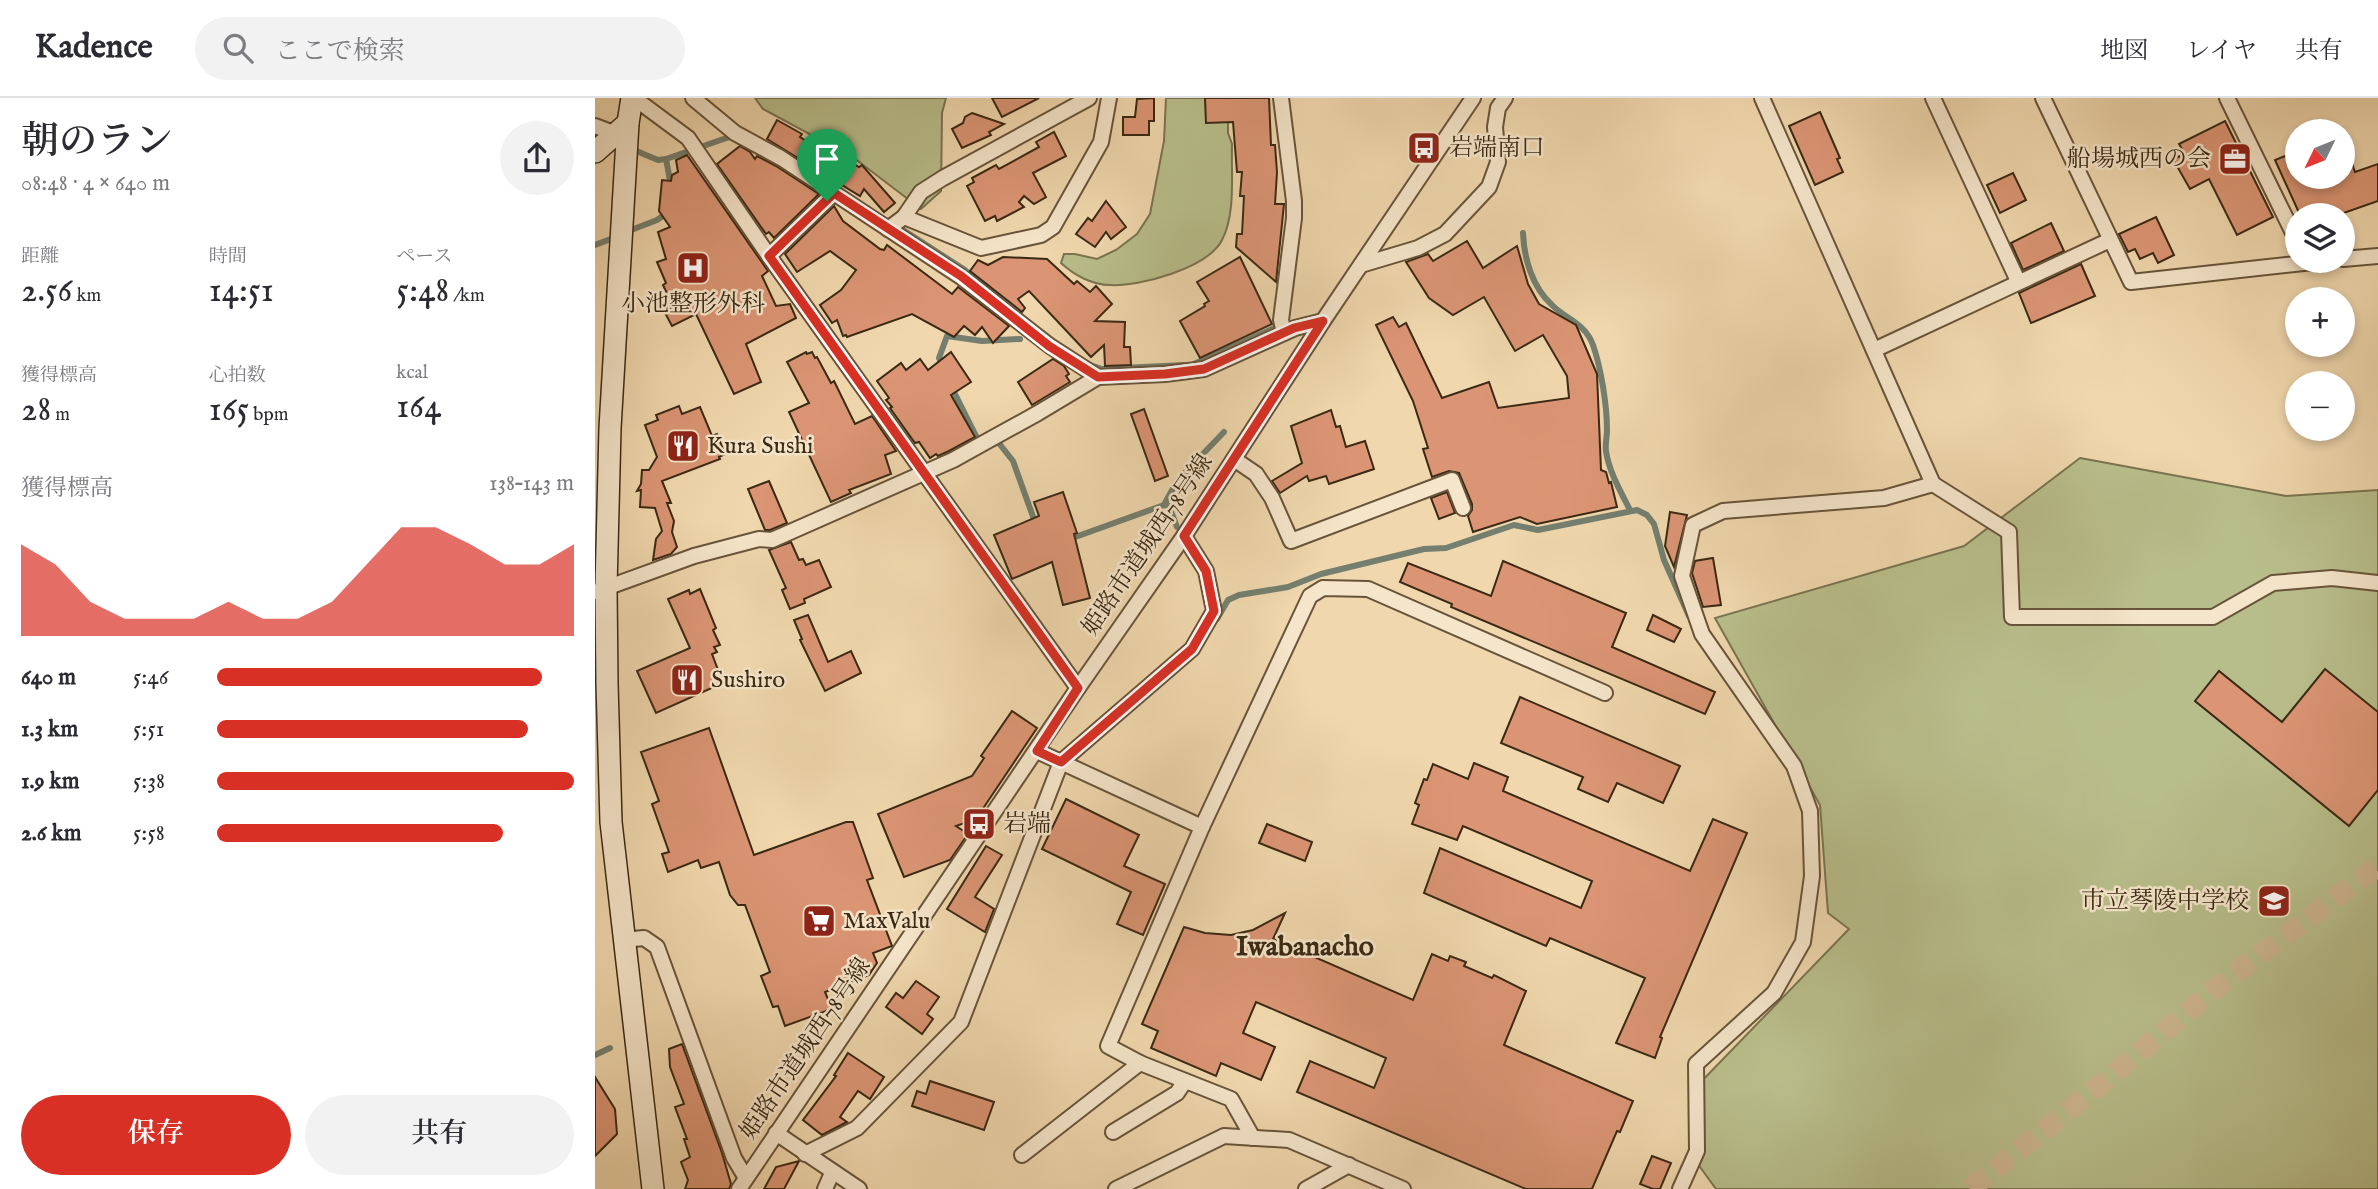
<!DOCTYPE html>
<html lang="ja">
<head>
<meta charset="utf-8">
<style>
	body { margin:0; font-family:"IM FELL English","Noto Serif JP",serif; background:#f2f2f3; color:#2b2b33; height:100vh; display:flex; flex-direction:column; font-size:26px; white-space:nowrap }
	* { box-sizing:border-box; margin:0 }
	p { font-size:23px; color:#7c7c81 }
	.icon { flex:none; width:38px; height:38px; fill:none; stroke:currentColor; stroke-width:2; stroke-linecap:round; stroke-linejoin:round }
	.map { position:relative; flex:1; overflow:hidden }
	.panel { display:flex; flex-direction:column; background:#fff; width:595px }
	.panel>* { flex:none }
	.needle { width:46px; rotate:227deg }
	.buttons { position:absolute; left:1690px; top:21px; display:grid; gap:14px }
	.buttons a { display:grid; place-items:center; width:70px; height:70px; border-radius:50%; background:#fff; box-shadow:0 4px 10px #0003; font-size:35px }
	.pin { position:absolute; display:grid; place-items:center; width:60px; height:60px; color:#fff; margin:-72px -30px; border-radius:50% 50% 50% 0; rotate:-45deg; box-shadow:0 0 7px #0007 }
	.pin .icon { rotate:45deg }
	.round { display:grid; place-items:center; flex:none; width:74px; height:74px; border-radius:37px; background:#f2f2f3 }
	.overview { display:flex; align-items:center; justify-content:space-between; height:119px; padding:0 21px }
	h1 { font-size:38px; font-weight:600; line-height:52px }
	.figures { display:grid; grid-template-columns:repeat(3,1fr); gap:10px; height:119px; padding:7px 21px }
	.figures div { display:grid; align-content:center }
	.figures b { font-size:35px; font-weight:600 }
	.figures small { font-size:19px; font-weight:400 }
	.figures p { font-size:19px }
	.chart { height:196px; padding:14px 21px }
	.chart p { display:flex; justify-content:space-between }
	.chart svg { width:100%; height:126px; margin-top:7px; fill:#d93025; opacity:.7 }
	.action { display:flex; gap:14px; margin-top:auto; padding:14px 21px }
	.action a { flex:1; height:80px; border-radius:42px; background:#d93025; color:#fff; font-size:28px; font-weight:600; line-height:80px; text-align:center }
	.action a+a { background:#f2f2f3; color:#2b2b33 }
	ul { padding:0 21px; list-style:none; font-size:23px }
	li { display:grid; grid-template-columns:112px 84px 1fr; align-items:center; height:52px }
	li i { height:18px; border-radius:9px; background:#d93025 }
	header { display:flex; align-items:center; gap:42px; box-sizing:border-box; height:98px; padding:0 35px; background:#fff; border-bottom:2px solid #e1e1e2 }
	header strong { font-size:33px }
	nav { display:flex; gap:38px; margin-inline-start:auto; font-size:24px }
	.search { width:490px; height:63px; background:#f2f2f3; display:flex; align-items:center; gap:18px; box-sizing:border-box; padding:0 24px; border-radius:38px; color:#7c7c81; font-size:26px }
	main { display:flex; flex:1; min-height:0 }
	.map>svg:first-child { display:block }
</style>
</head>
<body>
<header>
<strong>Kadence</strong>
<div class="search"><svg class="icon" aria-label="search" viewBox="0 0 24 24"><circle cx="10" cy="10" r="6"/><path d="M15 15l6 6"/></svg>ここで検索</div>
<nav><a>地図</a><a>レイヤ</a><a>共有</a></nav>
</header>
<main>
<section class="panel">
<div class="overview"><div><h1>朝のラン</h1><p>08:48 · 4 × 640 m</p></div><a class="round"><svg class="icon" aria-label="share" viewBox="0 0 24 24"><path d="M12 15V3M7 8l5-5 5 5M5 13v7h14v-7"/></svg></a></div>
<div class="figures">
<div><p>距離</p><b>2.56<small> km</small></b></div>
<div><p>時間</p><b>14:51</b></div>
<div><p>ペース</p><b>5:48<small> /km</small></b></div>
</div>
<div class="figures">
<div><p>獲得標高</p><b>28<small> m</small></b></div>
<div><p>心拍数</p><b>165<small> bpm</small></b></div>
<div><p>kcal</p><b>164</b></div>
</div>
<div class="chart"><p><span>獲得標高</span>138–143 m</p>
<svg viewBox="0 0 160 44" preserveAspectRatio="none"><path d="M0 44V12L10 19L20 32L30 38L40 38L50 38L60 32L70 38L80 38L90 32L100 19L110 6L120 6L130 12L140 19L150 19L160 12V44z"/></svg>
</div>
<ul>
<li><b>640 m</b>5:46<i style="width:91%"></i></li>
<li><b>1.3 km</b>5:51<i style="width:87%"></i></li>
<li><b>1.9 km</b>5:38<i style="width:100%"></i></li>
<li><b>2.6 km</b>5:58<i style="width:80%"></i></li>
</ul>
<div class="action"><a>保存</a><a>共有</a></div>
</section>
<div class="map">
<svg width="1783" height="1091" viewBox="0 0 1783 1091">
	<rect width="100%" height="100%" fill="#f0d7ad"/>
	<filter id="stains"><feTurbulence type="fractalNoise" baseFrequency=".00286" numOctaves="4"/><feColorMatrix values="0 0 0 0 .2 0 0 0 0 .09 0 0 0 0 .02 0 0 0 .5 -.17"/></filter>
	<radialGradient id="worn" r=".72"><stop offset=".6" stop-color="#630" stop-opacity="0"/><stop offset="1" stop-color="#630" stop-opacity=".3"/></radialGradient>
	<g fill="#b8be8b" stroke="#797450" stroke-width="2">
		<polygon points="160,0 351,0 347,15 346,93 326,111 259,60 168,11"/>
		<path d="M571 0H633V35L637 46C636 76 641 115 627 142 613 170 544 189 515 187 497 187 479 177 466 165L469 156H480L502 161 521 152 542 136 555 116 569 43Z"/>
		<polygon points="1485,360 1691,398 1783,392 1783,1091 1121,1091 1100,1062 1101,989 1254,831 1233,815 1225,707 1120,520 1369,448"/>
	</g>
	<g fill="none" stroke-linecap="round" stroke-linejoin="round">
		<g stroke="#747f6f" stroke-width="6">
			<polyline points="34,50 63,62 71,61 140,37"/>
			<polyline points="71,61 76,88"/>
			<polyline points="308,132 370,172 405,201"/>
			<polyline points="31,134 62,122 75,113"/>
			<path d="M928 135C929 160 937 189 957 207 972 222 990 225 998 247 1006 270 1012 307 1012 332 1012 339 1010 346 1011 353 1014 374 1026 394 1035 412"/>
			<polyline points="0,147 21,139"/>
			<polyline points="599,266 686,227"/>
			<polyline points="495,267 507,271 589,267"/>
			<polyline points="348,268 344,260 352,238 387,243 425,241"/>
			<polyline points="356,288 383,342"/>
			<polyline points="399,346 403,344 418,363 441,427"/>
			<polyline points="569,407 582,383 629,334"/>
			<polyline points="472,442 569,407 574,408 582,429"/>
			<polyline points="622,521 633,502 644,497 693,489 726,476 829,451 851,450 919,427 943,432 1042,412 1052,417 1059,426 1069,462 1094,518"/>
			<polyline points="0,957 15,950"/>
		</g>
	</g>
	<g fill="#db9574" stroke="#3a2914" stroke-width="2">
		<polygon points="397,0 444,0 407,19"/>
		<polygon points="559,0 559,23 554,23 554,37 528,37 528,19 540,19 542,1"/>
		<polygon points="610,0 674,0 676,47 680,47 682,74 680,106 689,106 681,184 641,149 642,136 647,136 649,98 645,98 647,74 642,74 638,24 611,25"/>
		<polygon points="1225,14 1245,60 1242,61 1248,74 1220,87 1194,28"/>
		<polygon points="377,15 409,26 394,34 396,37 367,50 357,31 368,25 370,19"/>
		<polygon points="182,22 207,36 205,39 254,70 257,65 264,69 267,67 300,105 289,114 269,91 265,98 172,41"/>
		<polygon points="1630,23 1678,119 1642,137 1614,81 1595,91 1578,61 1590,56 1584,46"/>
		<polygon points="459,34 471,58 438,75 451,99 439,106 429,98 424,104 429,109 402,123 400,118 390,123 372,88 379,84 377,80 401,67 404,71 444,49 441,44"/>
		<polygon points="1750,46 1760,74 1783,66 1783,103 1743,117 1705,117 1680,62 1703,53 1703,79 1748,79"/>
		<polygon points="145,48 155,54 160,61 162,58 181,68 224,96 179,140 174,134 171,136 122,66"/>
		<polygon points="92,57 173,173 167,178 181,208 195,206 201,220 151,246 166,284 139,296 101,216 77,228 69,213 78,208 68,187 71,185 62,164 71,161 63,134 75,129 64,113 67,82 76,83 77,77 83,74 81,62"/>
		<polygon points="1418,75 1431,102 1405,115 1392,87"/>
		<polygon points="511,103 531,129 516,141 511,134 500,149 481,136 493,120 497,123"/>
		<polygon points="239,108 248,123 285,151 289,152 292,147 357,196 363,189 414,228 398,245 387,229 380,237 369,228 359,239 317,216 252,239 251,237 248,238 242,222 237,225 225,207 246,192 261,172 235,153 202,174 190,156"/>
		<polygon points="1561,119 1579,157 1563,165 1558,155 1545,161 1540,151 1533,154 1524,136"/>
		<polygon points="1456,125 1469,153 1428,172 1416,145"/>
		<polygon points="872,143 888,170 922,148 933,186 944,206 981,227 1002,276 1006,372 1011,374 1014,385 1016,384 1022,409 942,426 925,419 878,434 873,418 877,412 877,406 864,375 854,373 837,379 828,351 833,350 818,303 781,227 798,219 804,229 811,225 847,300 894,284 903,310 974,300 972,278 948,237 920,253 889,199 858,217 834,200 811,164 833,156 838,163"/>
		<polygon points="408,159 452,161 479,186 482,183 495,194 501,188 517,206 500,223 530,224 529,249 535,249 536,267 510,268 509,247 496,259 434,193 423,201 430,210 427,214 375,173 383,162 393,167"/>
		<polygon points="645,159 677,226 605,260 585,223 610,208 609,206 614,203 602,184"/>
		<polygon points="1486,166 1500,198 1436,225 1424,195"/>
		<polygon points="211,254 212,256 217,254 220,260 222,259 236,285 239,283 260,326 277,318 301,353 290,357 296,376 254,392 256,395 236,404 194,314 214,305 192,264"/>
		<polygon points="356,254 376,284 356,297 380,339 354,353 343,358 341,356 335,360 324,344 320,345 295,310 297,309 291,302 294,300 282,283 306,265 311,272 325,261 333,272"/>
		<polygon points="458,261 469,268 474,276 471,278 475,284 437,307 423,284"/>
		<polygon points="84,308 87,316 105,309 117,338 122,336 130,356 124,359 125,361 67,383 76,405 72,405 79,423 77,434 82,449 76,456 58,462 61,441 67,433 60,410 45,409 46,392 42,393 46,386 47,372 54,372 62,359 50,327 63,322 61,317"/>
		<polygon points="549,311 573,378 560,383 536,316"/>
		<polygon points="736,312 741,329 745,328 751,349 770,343 779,371 734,386 731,378 714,383 712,378 685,395 677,383 707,365 696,328"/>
		<polygon points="174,383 192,425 175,432 170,432 153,391"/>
		<polygon points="468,394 482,435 479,436 495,500 468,507 457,464 417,481 399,437 444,418 439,404"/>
		<polygon points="852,394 860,415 844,421 836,400"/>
		<polygon points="1075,414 1092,417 1079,469 1070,448"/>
		<polygon points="196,444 204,462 208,461 211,467 224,462 236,489 209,501 210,505 195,511 187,492 191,490 174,452"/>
		<polygon points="1118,460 1126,507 1108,509 1097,475 1100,463"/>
		<polygon points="908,463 1031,515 1017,549 1120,594 1110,616 856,509 857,506 805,484 813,465 896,498"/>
		<polygon points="105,491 121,530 118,532 125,547 119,549 122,554 117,556 128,585 61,615 42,573 95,550 73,501 94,492 95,496"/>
		<polygon points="213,517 233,564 256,553 266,575 230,593 205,542 207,541 199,522"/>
		<polygon points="1058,517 1086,531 1079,544 1052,532"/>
		<polygon points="1730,571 1783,614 1783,692 1754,728 1600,603 1624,573 1687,624"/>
		<polygon points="925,599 1085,668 1068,705 1022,685 1013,704 983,691 988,679 906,645"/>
		<polygon points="417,613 442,630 381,721 361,728 373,736 355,762 309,779 283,716 377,678 389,660 386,658"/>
		<polygon points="114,630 159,757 251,724 258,724 278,780 272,782 297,848 278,855 282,865 274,877 230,894 237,911 190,928 183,908 178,909 166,878 175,874 150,807 143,807 135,797 124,764 106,770 103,762 73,774 67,756 74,754 57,706 64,703 46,654"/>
		<polygon points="879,665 913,679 908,693 1095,773 1118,721 1152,735 1065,939 1067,940 1060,960 1021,945 1050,880 955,840 951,848 829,795 845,750 986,810 997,783 868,728 862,742 817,726 824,707 820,705 829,681 832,682 838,666 873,681"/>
		<polygon points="471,701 544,737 529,768 570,786 548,837 522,826 536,794 447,751"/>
		<polygon points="672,726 717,744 710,763 664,745"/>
		<polygon points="391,748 407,757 380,799 399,811 390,834 352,811"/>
		<polygon points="690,815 678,841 818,902 837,856 853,863 855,858 871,864 869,868 897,880 899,877 931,893 909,947 1038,1003 1025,1034 1022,1033 997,1091 931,1091 702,994 715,963 779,990 791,960 661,904 648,935 680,949 666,982 626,965 621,978 556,950 563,933 547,926 589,829 610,835 636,837 658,832"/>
		<polygon points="321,883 344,899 332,916 338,921 327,936 291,909 301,895 308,900"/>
		<polygon points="87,946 127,1055 136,1086 134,1091 90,1091 93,1082 86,1064 95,1059 89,1041 92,1041 80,1009 89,1006 75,969 74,951"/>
		<polygon points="253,955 289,979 275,1001 263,993 245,1019 252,1024 227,1037 208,1022 241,978 239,977"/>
		<polygon points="0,979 20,1011 22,1036 0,1058"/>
		<polygon points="335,983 399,1004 389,1032 317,1008 322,993 331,996"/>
		<polygon points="1057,1058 1076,1065 1065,1091 1058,1091 1045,1086"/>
		<polygon points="204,1063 189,1091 169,1091 181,1069"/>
	</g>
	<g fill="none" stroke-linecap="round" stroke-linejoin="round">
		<polyline stroke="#ccb48e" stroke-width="21" stroke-dasharray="21 10" stroke-linecap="butt" points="1375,1091 1504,988 1622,889 1783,768"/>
		<defs>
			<g id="street">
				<polyline points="39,0 93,40 174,158 483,590"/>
				<polyline points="98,0 140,35 186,60 366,179 455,248 503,279"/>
				<polyline points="686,0 699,103 699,120 686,222 689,235"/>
				<polyline points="1338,0 1423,183"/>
				<polyline points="1448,0 1536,184 1727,163"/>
				<polyline points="1632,0 1703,145"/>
				<polyline points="0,28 21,36"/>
				<polyline points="309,119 326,94 348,80 494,0"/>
				<polyline points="293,131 309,119 386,150 446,137 458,129 506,44 514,0"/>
				<polyline points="174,158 239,95"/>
				<polyline points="1748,161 1783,158"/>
				<polyline points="766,167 823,150 850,136 894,89 903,64 900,29 903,10 910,0"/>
				<polyline points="1279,252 1515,142"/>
				<polyline points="639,361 661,376 677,400 696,443 857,382 868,410"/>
				<polyline points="1338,386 1414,434 1417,519 1618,519 1678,485 1737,480 1783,485"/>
				<polyline points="0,494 99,458 164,441 177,442 358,362 443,315 503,279 570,276 609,271 700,230 728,223"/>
				<polyline points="442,653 607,729"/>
				<polyline points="28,842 49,840 62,849 139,1060 151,1080"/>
				<polyline points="518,1034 582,995 590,983"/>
				<polyline points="181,1035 264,1091"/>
				<polyline points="658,1040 636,1001 545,965 513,948 607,729 715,498 728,490 773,491 1010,595"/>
				<polyline points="210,1056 262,1030 366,924 466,664 597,551 619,513 611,473 589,438"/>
				<polyline points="427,1057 545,965"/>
				<polyline points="144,1091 483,590 589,438 728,223 878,0"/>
				<polyline points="230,1091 237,1075"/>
				<polyline points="521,1091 629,1038 694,1042 808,1091"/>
				<polyline points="711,1091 754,1067"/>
				<polyline points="1085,1091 1102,1053 1101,966 1179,895 1208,844 1217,778 1215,713 1199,668 1107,536 1087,478 1098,427 1128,413 1289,400 1338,386 1167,0"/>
			</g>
			<g id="secondary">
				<polyline points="37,0 33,25 15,330 11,490 12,586 16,724 58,1091"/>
				<polyline points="0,54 33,25"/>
			</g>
		</defs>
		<use href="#street" stroke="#68543a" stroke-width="18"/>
		<use href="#secondary" stroke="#3a2914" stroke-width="24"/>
		<use href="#street" stroke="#f5e5ca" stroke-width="14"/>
		<use href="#secondary" stroke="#f5e5ca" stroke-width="21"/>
	</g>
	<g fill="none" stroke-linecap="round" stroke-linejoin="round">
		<defs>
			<polygon id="route" points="239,95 366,178 454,248 503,279 570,276 609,271 699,230 728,223 589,438 611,473 619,513 597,551 466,664 442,653 483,590 174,158"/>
		</defs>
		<use href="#route" stroke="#fff" stroke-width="14"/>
		<use href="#route" stroke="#d93025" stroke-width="9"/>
	</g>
	<defs>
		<symbol id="bus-square" viewBox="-11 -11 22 22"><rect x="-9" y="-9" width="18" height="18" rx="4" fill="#8f2418" stroke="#f5e5ca"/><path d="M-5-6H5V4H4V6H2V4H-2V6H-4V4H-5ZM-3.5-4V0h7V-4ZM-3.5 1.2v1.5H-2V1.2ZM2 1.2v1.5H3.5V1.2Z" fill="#fff"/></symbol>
		<symbol id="office-square" viewBox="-11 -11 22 22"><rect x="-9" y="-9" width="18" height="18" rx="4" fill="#8f2418" stroke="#f5e5ca"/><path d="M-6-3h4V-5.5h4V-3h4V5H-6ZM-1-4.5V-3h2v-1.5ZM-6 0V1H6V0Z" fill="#fff"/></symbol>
		<symbol id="hospital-square" viewBox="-11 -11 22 22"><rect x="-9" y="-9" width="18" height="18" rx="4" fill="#8f2418" stroke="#f5e5ca"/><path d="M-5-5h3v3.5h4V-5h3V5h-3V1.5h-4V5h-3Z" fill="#fff"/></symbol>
		<symbol id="restaurant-square" viewBox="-11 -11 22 22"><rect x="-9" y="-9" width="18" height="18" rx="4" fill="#8f2418" stroke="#f5e5ca"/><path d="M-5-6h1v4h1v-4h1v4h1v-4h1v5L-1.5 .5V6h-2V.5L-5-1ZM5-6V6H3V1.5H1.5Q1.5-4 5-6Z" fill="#fff"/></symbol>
		<symbol id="school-square" viewBox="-11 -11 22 22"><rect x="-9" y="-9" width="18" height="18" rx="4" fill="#8f2418" stroke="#f5e5ca"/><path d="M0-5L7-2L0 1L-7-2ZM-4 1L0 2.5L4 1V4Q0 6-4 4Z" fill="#fff"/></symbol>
		<symbol id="supermarket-square" viewBox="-11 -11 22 22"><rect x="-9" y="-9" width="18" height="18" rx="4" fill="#8f2418" stroke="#f5e5ca"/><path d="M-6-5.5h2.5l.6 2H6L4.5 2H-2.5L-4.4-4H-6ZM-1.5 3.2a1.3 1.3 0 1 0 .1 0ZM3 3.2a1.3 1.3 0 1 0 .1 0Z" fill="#fff"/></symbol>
	</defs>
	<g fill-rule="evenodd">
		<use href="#bus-square" x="810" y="31" width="38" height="38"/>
		<use href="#office-square" x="1621" y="42" width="38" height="38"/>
		<use href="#hospital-square" x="79" y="151" width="38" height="38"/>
		<use href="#restaurant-square" x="69" y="329" width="38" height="38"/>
		<use href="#restaurant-square" x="73" y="563" width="38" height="38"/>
		<use href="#bus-square" x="365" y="707" width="38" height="38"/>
		<use href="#school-square" x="1660" y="784" width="38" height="38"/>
		<use href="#supermarket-square" x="205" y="804" width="38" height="38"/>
	</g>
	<g text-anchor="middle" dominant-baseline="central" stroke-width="5" stroke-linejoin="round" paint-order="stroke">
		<g font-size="24" fill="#3a2914" stroke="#f5e5ca" text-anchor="start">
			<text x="854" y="50">岩端南口</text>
			<text x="1616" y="61" text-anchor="end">船場城西の会</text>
			<text x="98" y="206" text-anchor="middle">小池整形外科</text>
			<text x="112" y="348">Kura Sushi</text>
			<text x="116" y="582">Sushiro</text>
			<text x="408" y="726">岩端</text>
			<text x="1654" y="803" text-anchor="end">市立琴陵中学校</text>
			<text x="248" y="823">MaxValu</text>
		</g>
		<g font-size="24" fill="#3a2914" stroke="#f5e5ca">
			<text transform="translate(553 447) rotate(-56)">姫路市道城西78号線</text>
			<text transform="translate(211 951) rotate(-56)">姫路市道城西78号線</text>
		</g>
		<g font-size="28" font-weight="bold" fill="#3a2914" stroke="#f5e5ca">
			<text x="710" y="849">Iwabanacho</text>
		</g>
	</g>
	<rect width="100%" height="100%" filter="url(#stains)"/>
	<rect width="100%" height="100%" fill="url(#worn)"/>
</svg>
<div class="buttons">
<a><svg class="needle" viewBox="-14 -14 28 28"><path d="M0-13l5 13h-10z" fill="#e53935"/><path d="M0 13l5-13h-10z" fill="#7c7c81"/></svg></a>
<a><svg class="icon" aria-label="layers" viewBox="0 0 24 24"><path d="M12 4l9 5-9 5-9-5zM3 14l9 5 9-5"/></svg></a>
<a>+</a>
<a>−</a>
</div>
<div class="pin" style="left:232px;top:103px;background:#1e9e55"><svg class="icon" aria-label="arrive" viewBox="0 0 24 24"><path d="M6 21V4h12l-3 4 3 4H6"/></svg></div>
</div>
</main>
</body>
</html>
